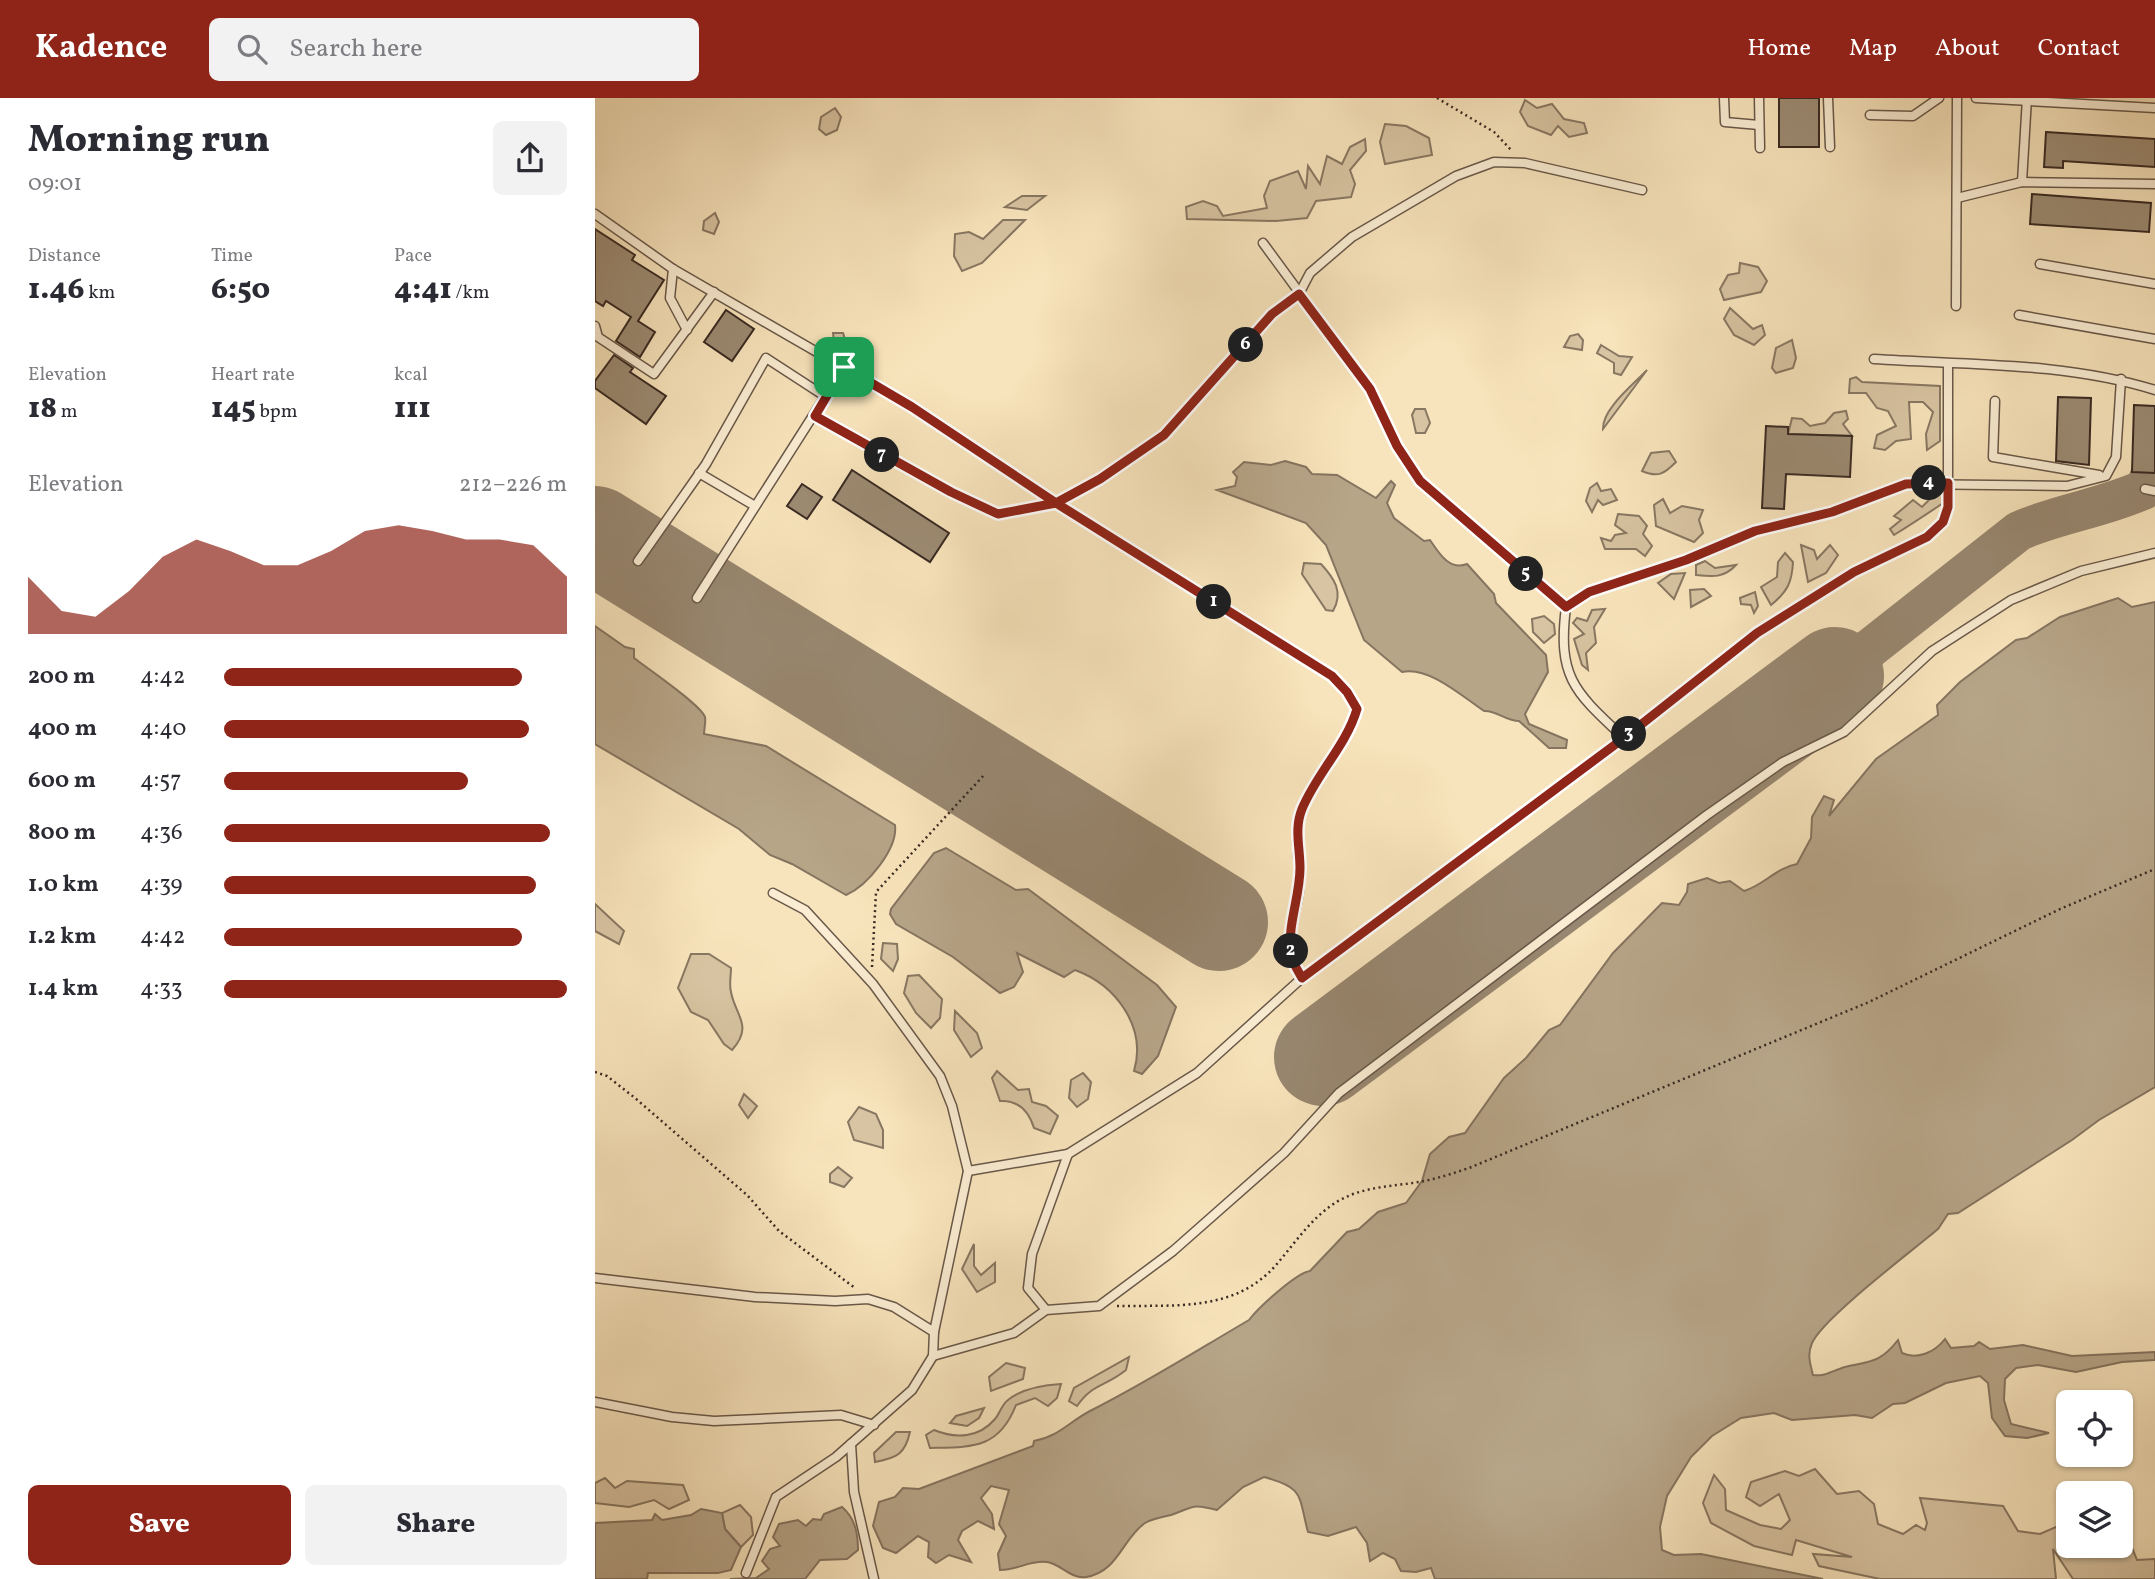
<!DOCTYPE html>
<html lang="en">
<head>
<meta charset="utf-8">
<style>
	body { margin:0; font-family:Vollkorn,serif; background:#f2f2f3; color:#2b2b33; height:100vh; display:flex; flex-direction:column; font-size:26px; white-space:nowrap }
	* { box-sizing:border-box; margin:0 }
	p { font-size:23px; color:#7c7c81 }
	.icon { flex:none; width:38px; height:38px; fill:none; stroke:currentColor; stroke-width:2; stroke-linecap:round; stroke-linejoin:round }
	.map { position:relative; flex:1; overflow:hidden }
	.details { display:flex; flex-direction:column; background:#fff; width:595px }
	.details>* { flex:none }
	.buttons { position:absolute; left:1461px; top:1292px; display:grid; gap:14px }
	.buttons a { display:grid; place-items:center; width:77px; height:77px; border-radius:10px; background:#fff; box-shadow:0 2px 5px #0004; font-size:35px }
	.pin { position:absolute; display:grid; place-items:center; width:60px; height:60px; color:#fff; margin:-30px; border-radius:14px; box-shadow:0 4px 10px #0006 }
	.km { position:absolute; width:35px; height:35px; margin:-18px; border-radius:50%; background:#222; color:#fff; font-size:19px; line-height:35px; text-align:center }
	.round { display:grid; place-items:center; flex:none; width:74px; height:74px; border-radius:10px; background:#f2f2f3 }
	.head { display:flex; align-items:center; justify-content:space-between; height:119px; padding:0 28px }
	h1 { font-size:38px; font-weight:800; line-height:52px }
	.stats { display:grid; grid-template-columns:repeat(3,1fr); gap:10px; height:119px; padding:7px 28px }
	.stats div { display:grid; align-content:center }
	.stats b { font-size:30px; font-weight:800 }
	.stats small { font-size:19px; font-weight:400 }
	.stats p { font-size:19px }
	.chart { height:196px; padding:14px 28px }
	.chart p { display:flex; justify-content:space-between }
	.chart svg { width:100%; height:126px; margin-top:7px; fill:#8f2418; opacity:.7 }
	.button { display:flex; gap:14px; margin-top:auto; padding:14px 28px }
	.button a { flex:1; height:80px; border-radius:10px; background:#8f2418; color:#fff; font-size:28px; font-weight:800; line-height:80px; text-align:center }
	.button a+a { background:#f2f2f3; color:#2b2b33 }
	ul { padding:0 28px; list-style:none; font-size:23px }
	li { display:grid; grid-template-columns:112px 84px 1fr; align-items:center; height:52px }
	li i { height:18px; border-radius:9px; background:#8f2418 }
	header { display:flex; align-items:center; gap:42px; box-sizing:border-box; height:98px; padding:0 35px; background:#8f2418; color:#fff }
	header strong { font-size:33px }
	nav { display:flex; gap:38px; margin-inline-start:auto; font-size:24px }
	.search { width:490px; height:63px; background:#f2f2f3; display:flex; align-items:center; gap:18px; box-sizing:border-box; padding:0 24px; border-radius:10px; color:#7c7c81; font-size:26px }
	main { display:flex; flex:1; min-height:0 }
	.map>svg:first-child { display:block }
</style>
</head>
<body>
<header>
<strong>Kadence</strong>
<div class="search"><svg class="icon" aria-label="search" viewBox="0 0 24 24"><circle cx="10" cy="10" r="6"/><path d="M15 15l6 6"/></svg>Search here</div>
<nav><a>Home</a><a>Map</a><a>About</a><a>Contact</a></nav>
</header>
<main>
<section class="details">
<div class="head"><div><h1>Morning run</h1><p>09:01</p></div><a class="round"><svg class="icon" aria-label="share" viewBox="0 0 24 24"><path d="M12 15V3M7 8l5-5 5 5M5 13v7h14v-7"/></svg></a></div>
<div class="stats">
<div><p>Distance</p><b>1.46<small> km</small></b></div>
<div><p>Time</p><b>6:50</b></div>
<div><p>Pace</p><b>4:41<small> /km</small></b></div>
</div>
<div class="stats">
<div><p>Elevation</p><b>18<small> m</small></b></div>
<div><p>Heart rate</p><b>145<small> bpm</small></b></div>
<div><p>kcal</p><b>111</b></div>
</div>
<div class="chart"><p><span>Elevation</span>212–226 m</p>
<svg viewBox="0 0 160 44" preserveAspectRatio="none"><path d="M0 44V24L10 36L20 38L30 29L40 17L50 11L60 15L70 20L80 20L90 15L100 8L110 6L120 8L130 11L140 11L150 13L160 24V44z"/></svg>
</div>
<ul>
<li><b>200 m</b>4:42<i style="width:87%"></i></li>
<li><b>400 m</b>4:40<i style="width:89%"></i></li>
<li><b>600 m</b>4:57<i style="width:71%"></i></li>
<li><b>800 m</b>4:36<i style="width:95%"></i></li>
<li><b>1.0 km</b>4:39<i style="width:91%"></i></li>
<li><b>1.2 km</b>4:42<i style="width:87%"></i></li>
<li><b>1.4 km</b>4:33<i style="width:100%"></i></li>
</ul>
<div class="button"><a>Save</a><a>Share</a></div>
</section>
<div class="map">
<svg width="1560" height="1481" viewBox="0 0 1560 1481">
	<rect width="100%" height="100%" fill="#f8e4bc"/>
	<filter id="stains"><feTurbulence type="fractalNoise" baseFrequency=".00286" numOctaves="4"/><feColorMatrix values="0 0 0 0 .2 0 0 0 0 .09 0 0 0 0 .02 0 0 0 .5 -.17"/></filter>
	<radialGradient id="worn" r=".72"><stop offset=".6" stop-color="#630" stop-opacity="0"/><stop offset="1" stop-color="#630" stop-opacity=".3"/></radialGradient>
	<g fill="#d8c4a2" stroke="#887762" stroke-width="2">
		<polygon points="930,2 942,10 957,6 969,21 989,25 992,35 974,39 963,28 956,37 933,28 925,14"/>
		<polygon points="240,10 246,19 242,32 231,37 224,31 226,19"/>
		<polygon points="790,26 811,28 834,40 837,57 790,66 785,44"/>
		<polygon points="770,41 771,53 755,72 760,86 756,99 721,103 712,120 681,123 592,121 591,109 608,103 622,108 628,118 672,110 669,98 675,83 703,73 711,91 713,68 725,86 732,58 747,66 755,49"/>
		<polygon points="427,98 450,98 432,112 410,109"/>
		<polygon points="120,115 124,124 119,136 108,132 109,123"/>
		<polygon points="408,122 430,122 387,165 367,173 359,158 360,136 374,134 388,141"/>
		<polygon points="1145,165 1163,169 1172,183 1166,194 1129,202 1125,191 1133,177 1144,175"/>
		<polygon points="1135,210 1158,231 1167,227 1170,237 1159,247 1139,237 1129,221"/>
		<path d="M238 235H248L254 253 269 245 276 253 261 263C245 257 239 251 238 235Z"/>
		<polygon points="983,236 988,242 987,252 969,249 975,238"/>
		<polygon points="1197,242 1201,260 1198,270 1181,275 1177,270 1181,250"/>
		<polygon points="1006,247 1024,258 1037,259 1026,277 1019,275 1019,265 1002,255"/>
		<path d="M1052 272 1008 331C1007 311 1039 286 1052 272Z"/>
		<polygon points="1261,279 1267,284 1345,288 1345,343 1332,352 1331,336 1338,314 1328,304 1314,304 1316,341 1301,343 1290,352 1279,350 1282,337 1301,328 1293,313 1282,310 1271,295 1254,295 1255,281"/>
		<polygon points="820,311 830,311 835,325 830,335 821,335 817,317"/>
		<polygon points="1251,313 1253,321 1248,326 1257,338 1193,336 1197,320 1207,321 1215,328 1230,325 1239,315"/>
		<path d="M1074 353 1081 364C1069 376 1063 380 1047 373L1056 355Z"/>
		<polygon points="1002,385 1006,393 1016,391 1022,402 1008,407 1003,402 997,414 991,403 995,390"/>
		<path d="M1344 392 1353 395 1354 401C1335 414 1320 424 1299 437L1295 431 1306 422 1299 418 1318 402 1327 409Z"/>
		<polygon points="1068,401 1075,415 1087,408 1108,412 1104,422 1108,435 1099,444 1061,428 1059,407"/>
		<polygon points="1023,416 1044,418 1052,428 1048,436 1057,448 1050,458 1041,451 1010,451 1006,440 1016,443 1020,437 1031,435 1020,427"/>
		<polygon points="1206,447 1219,452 1222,461 1235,447 1243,457 1231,475 1213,484"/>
		<path d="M1190 455 1198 464C1197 485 1192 494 1176 507L1166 489 1182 479 1183 464Z"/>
		<path d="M1110 463 1120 470 1141 467C1129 480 1118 479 1101 477V467Z"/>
		<path d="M709 465 726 466C739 480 749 494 738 513L731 512 707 476Z"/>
		<polygon points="1090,475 1079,501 1063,485 1076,476"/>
		<polygon points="1109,491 1116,498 1096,509 1095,492"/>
		<polygon points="1160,494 1163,508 1159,515 1156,507 1146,506 1145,500"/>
		<polygon points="1010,511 999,529 1001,545 991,555 993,572 987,567 979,541 989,536 978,525 982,520 992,523 997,512"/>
		<polygon points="949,518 959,526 960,536 949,545 938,534 937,521"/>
		<polygon points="0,806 29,833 24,846 0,833"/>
		<polygon points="288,845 302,846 303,861 298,873 286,861"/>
		<path d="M96 856H114L136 870C136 877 134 887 136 894 140 917 159 928 137 952L129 946 113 922 96 914 83 890Z"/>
		<polygon points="324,877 347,901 345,920 336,930 321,915 309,895 313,878"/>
		<polygon points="360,913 382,935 387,950 376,959 359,932"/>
		<path d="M402 973 423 992 434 991 437 1004 451 1008 463 1018 455 1036 439 1030C434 1014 424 1002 405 1003L397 980Z"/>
		<polygon points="488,975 496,984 493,1001 482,1009 474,1000 476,982"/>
		<polygon points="149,996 162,1008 153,1020 144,1007"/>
		<polygon points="264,1009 281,1016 288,1032 288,1050 259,1042 253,1024"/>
		<polygon points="243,1069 257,1080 249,1089 235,1084 235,1076"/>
		<polygon points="379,1146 379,1168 386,1177 400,1165 400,1184 382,1194 367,1171"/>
		<path d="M534 1259 531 1272C510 1289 498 1285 482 1308L474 1303 479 1290Z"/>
		<polygon points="411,1265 430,1270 428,1281 396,1293 394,1279"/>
		<path d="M466 1286 462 1300 453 1308 440 1300 421 1307C404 1351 377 1349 335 1350L331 1337 339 1332C361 1341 384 1340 400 1321 405 1315 407 1306 413 1302 428 1290 448 1287 466 1286Z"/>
		<polygon points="389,1310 384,1320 372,1328 355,1325 361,1318"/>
		<path d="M301 1334H315C310 1356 302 1360 280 1364L279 1355Z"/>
		<polygon points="1220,1371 1242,1396 1264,1393 1279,1406 1283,1426 1308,1436 1321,1427 1330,1432 1332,1425 1325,1400 1408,1408 1423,1433 1445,1436 1468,1426 1473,1415 1474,1447 1526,1447 1526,1444 1534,1442 1542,1462 1560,1461 1560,1481 1478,1481 1458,1451 1461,1481 1285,1481 1224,1468 1218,1456 1257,1459 1201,1442 1197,1457 1159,1448 1116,1425 1108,1405 1119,1377 1130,1391 1131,1412 1165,1427 1186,1431 1195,1422 1184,1396 1165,1408 1151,1399 1156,1384 1190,1373 1204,1378"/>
		<polygon points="10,1380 20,1390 32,1383 88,1387 94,1402 74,1411 59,1402 34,1409 0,1405 0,1385"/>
		<polygon points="145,1407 156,1419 158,1437 146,1449 130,1431 127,1415"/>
	</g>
	<g fill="#b7a588" stroke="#857460" stroke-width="2">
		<path d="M690 363 711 369 717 376 742 377 781 400 796 383 800 387 792 405 799 420 829 443 835 442C844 455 854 473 872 466L899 496 901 505 951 557 953 574 930 616 934 626 972 642 971 650H954L924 623C911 623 901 612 889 613 868 599 834 568 807 574L769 542 731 447 711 425 622 392 640 388 642 379 638 374 649 364 676 367Z"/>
		<path d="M1523 500 1537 509 1560 504V989L1504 1022 1477 1042 1363 1115 1353 1116 1343 1131C1317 1153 1228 1220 1217 1245 1212 1257 1215 1265 1218 1277 1230 1279 1239 1272 1250 1269 1276 1263 1285 1265 1303 1242L1307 1255C1323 1262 1340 1254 1350 1241L1356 1250 1379 1248 1384 1244 1395 1251 1428 1247 1477 1258 1560 1254V1262L1527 1264 1481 1274 1443 1267 1421 1270 1410 1281 1409 1302 1416 1326 1454 1335 1432 1340 1410 1338 1397 1320 1393 1285 1385 1278 1351 1285 1310 1305 1298 1306 1277 1320 1260 1317 1197 1322 1179 1315 1146 1320 1117 1338 1096 1359 1072 1398 1065 1429 1067 1452 1079 1457 1106 1456 1228 1481H840L836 1470 821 1474 806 1473 800 1461 788 1455 775 1463 772 1445 761 1429 733 1438 713 1434C703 1397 710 1390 669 1379L648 1389 622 1412C596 1405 599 1409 576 1417 568 1419 556 1421 550 1425 527 1441 523 1474 491 1479 475 1481 466 1466 452 1464 433 1462 425 1472 405 1472L403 1456 411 1438 404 1426 414 1392 396 1388 386 1400 397 1416 399 1431 383 1423 367 1433 363 1442 376 1464 354 1457 341 1465 333 1459 334 1444 323 1438 301 1455 288 1450 278 1428 284 1404 300 1399 308 1390 324 1391 438 1348 439 1343C463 1339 474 1324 495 1313 549 1286 601 1253 654 1222 663 1210 701 1175 715 1173L752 1134 764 1131 783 1114 811 1105 827 1083 835 1056 854 1039 870 1035 909 980 931 960 954 932 965 927 1018 855 1067 805 1084 807 1092 794 1093 786 1112 780 1124 785 1135 783 1149 793C1169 787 1181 770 1202 766L1216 740 1217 719 1229 698 1239 702 1234 718 1281 661 1343 617 1342 607 1365 584 1421 542 1432 540 1465 519Z"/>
		<path d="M0 528 30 549 39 551V560C53 571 105 606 110 619 111 624 109 631 109 636L171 648 300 727C303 751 272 788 251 797L197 766 175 757 144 731 0 646Z"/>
		<path d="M351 750 421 792 433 791 562 887 581 909 563 958 547 976 539 973C552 929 521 887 480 872L469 879 422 855 428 874 419 889 405 895 358 859 301 826 295 816 296 811 339 755Z"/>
		<path d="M247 1409C260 1420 263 1435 263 1452L252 1461 225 1462 210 1481H135L161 1480 174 1471 167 1463 175 1451 185 1448 178 1439 184 1426 203 1422 211 1428 218 1421 226 1422 229 1416Z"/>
		<polygon points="106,1411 127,1415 130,1431 146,1449 136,1472 123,1475 53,1475 52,1481 0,1481 0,1425 57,1422 60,1416 67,1422 96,1417"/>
	</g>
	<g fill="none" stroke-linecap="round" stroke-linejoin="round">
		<path stroke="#988770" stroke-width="40" d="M1240 578 1424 433C1465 415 1509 410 1550 391L1556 375"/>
		<g stroke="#988770" stroke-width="98">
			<polyline points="0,437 624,824"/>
			<polyline points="728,959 1240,578"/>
		</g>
	</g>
	<g fill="#9c8b73" stroke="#392a23" stroke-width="2">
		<rect x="1184" y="0" width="40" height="49"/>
		<polygon points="1451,34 1560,41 1560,69 1468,63 1468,70 1449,69"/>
		<polygon points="1437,96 1556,105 1554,134 1435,126"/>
		<polygon points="0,131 40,157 37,162 69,182 43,223 60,234 45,259 21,243 36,219 11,203 8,208 0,203"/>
		<polygon points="131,212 159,231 137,263 109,244"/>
		<polygon points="19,257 38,270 35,274 71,298 51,326 0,290 0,283"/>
		<polygon points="1463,299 1496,300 1494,367 1461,363"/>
		<polygon points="1539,307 1560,308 1560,375 1537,374"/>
		<polygon points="1171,328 1193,329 1193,336 1257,338 1255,379 1191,376 1189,411 1167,410"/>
		<polygon points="257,372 354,435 335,464 238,402"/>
		<polygon points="207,386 227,399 212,421 192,408"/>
	</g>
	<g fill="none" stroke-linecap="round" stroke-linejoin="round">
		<defs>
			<g id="service">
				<polyline points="1129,0 1130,24 1164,27"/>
				<polyline points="1164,0 1165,50"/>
				<polyline points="1233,0 1235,49"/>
				<polyline points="1381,0 1560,10"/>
				<polyline points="1275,17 1318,18 1344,0"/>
				<polyline points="1427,84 1432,0"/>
				<polyline points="1362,100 1427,84 1560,86"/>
				<path d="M0 116 78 171 317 309 461 405 737 578 753 594 762 611C751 649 718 676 706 714 697 740 707 767 704 793 701 815 693 835 696 857 697 865 703 873 707 880"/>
				<polyline points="668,145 775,291 802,349 825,383 971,509"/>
				<polyline points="1445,166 1560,186"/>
				<polyline points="78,171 75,200 92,232"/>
				<polyline points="1361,208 1362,0"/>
				<polyline points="1424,217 1560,241"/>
				<polyline points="0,228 3,239 59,276 119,194"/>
				<path d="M1279 261C1372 267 1470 264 1560 292"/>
				<polyline points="1400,303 1398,359 1504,377"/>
				<polyline points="220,318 356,394 403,417 461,405 505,381 569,337 677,216 704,196 715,175 757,139 861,78 899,64 930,65 1047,92"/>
				<polyline points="104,375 160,408"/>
				<polyline points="1550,391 1560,393"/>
				<polyline points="43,463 111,366 171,260 231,299"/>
				<polyline points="102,500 249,269"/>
				<path d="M1029 640C980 594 962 580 971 509L994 494 1091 462 1160 433 1237 414 1311 386 1472 388 1511 378 1521 359 1526 281"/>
				<polyline points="373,1073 473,1056"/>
				<polyline points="0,1180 160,1199 240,1203 273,1201 299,1209 339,1234"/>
				<polyline points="451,1212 433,1190 437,1156 473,1056 602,975 707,880 1029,640 1162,535 1259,474 1332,439 1348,424 1353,409 1353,266"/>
				<polyline points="338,1258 419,1235 451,1212 504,1208 578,1153 689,1055 744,995 1112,717 1188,664 1249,634 1337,553 1416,502 1486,473 1560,455"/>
				<polyline points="0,1304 77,1319 119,1323 246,1317 279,1327"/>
				<polyline points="256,1346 259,1394 279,1481"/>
				<polyline points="151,1475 181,1399 241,1359 317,1292 338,1258 339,1234 373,1073 357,1008 345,978 278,886 210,812 178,795"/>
			</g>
		</defs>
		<use href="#service" stroke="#695849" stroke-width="11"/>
		<g stroke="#392a23" stroke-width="2.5" stroke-dasharray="2 3.5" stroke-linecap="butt">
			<polyline points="842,0 899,34 917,53"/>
			<polyline points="277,869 281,794 389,677"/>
			<polyline points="0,974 12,978 40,1000 152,1097 184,1133 260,1190"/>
			<path d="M522 1208C580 1207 640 1214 681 1167 701 1144 718 1117 745 1102 774 1086 807 1089 838 1081 850 1078 862 1074 874 1070L1274 904 1465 811 1560 771"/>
		</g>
		<use href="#service" stroke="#faedd3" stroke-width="8"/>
	</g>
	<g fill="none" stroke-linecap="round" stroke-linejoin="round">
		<defs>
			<path id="route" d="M249 269 317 309 461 405 737 578 752 594 762 611C751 648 722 675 707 711 699 731 705 749 705 770 705 799 692 827 696 856 697 864 703 873 707 880L1029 640 1162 535 1259 474 1332 439 1348 424 1353 409V385L1311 386 1237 414 1160 433 1091 462 994 494 971 509 825 383 802 348 775 291 704 196 677 216 569 337 505 381 461 405 403 416 356 394 220 318 249 269"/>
		</defs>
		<use href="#route" stroke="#fff" stroke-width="14"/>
		<use href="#route" stroke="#8f2418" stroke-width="9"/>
	</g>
	<rect width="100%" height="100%" filter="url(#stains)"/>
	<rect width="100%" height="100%" fill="url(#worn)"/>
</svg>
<div class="buttons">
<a><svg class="icon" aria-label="locate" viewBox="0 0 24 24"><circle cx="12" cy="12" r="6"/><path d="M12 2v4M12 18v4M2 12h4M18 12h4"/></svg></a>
<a><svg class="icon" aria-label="layers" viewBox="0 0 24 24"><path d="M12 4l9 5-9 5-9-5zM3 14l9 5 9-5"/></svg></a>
</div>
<div class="pin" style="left:249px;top:269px;background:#1e9e55"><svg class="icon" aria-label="arrive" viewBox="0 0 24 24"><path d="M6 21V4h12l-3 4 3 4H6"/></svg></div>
<b class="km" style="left:619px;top:504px">1</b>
<b class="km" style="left:696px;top:853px">2</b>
<b class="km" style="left:1034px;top:636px">3</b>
<b class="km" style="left:1334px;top:385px">4</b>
<b class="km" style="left:931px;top:476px">5</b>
<b class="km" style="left:651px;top:247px">6</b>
<b class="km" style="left:287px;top:357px">7</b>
</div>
</main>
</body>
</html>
